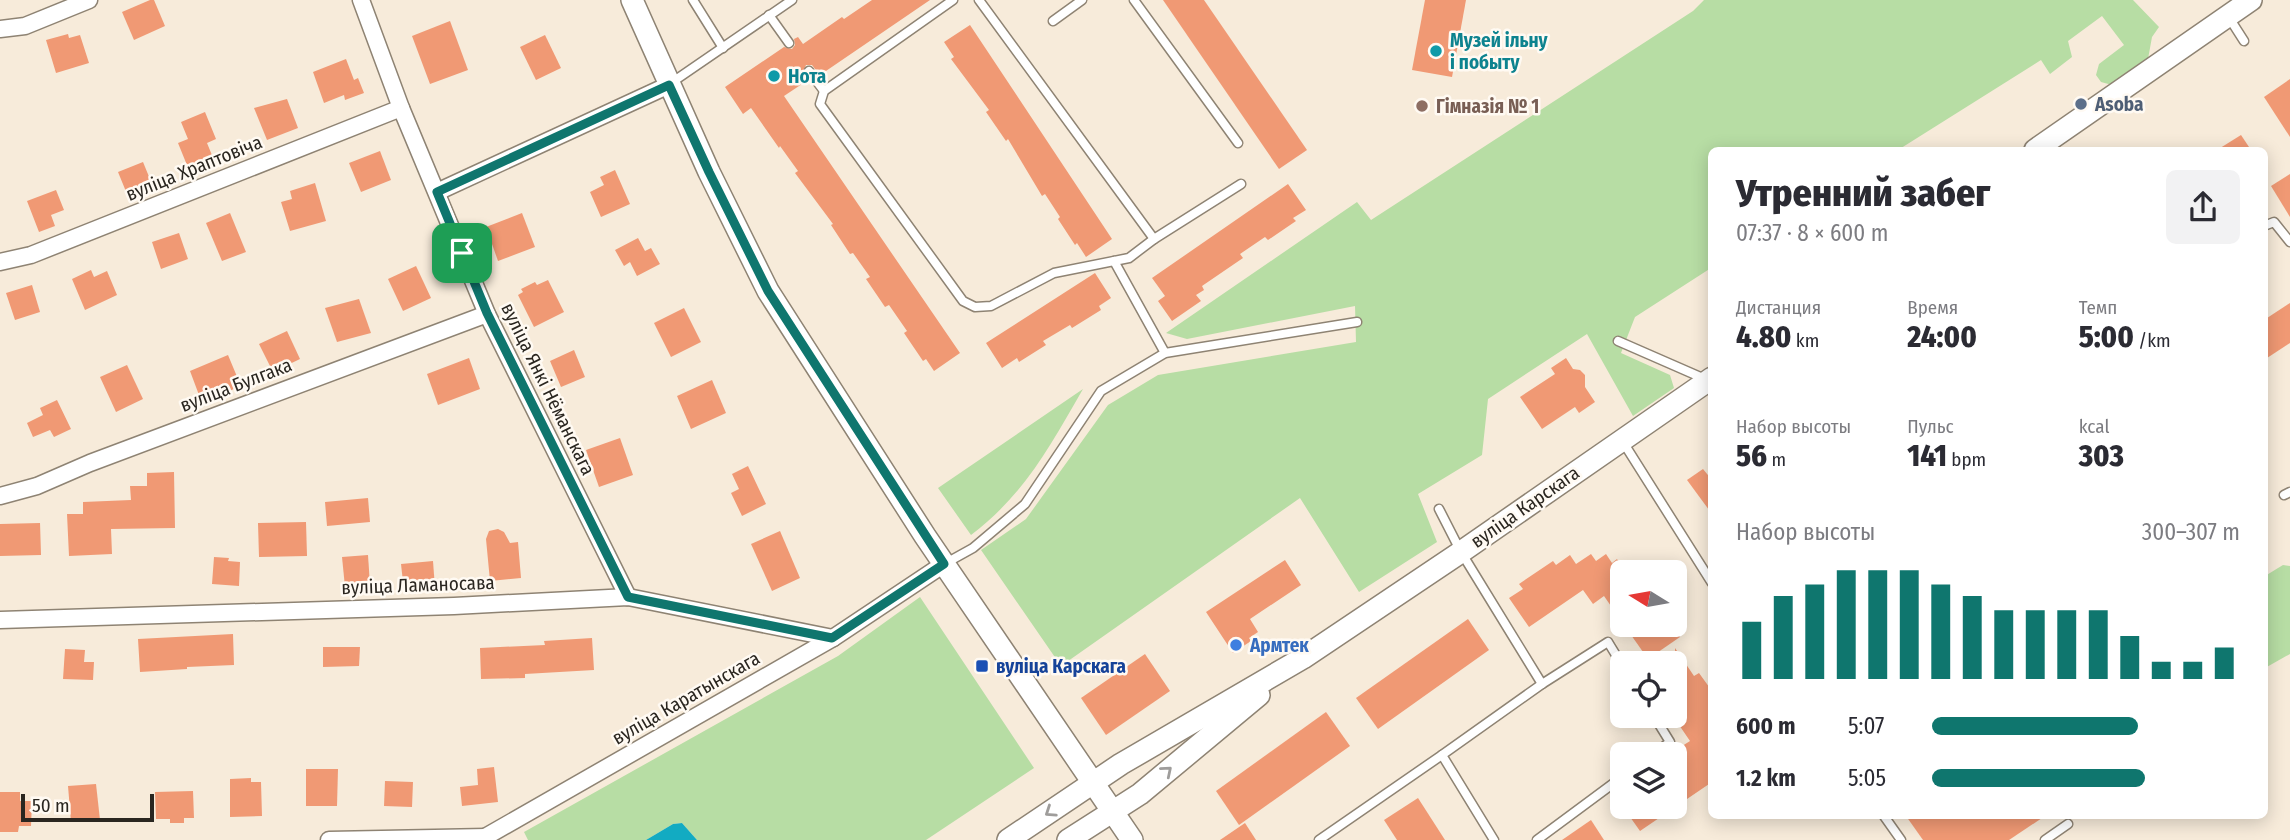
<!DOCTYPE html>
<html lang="ru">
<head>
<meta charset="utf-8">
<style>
	body { margin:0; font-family:"Fira Sans Condensed",sans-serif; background:#f2f2f3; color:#2b2b33; height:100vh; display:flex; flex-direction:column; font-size:26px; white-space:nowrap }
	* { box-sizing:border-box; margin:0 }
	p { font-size:23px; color:#7c7c81 }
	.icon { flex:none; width:38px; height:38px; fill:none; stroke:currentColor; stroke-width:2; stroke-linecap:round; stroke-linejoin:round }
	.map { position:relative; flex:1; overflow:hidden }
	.sheet { position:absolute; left:1708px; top:147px; width:560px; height:672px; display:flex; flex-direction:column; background:#fff; border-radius:10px; box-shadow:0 4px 18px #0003 }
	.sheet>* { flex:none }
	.needle { width:46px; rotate:281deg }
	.controls { position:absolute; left:1610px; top:560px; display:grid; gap:14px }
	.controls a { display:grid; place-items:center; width:77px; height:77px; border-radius:10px; background:#fff; box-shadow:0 4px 18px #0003; font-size:35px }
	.scale { position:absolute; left:21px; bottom:18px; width:133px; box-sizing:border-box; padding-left:7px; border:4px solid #2a2620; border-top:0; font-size:19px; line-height:24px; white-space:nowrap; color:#2a2620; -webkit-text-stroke:5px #fffaf3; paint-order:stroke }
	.pin { position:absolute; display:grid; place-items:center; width:60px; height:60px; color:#fff; margin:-30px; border-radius:14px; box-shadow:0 4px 10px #0006 }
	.round { display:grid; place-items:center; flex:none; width:74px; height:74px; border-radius:10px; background:#f2f2f3 }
	.summary { display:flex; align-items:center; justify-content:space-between; height:119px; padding:0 28px }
	h1 { font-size:38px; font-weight:800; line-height:52px }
	.metrics { display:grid; grid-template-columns:repeat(3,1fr); gap:10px; height:119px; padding:7px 28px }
	.metrics div { display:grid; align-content:center }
	.metrics b { font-size:30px; font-weight:800 }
	.metrics small { font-size:19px; font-weight:400 }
	.metrics p { font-size:19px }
	.chart { height:196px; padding:14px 28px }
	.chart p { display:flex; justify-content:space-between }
	.chart svg { width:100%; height:126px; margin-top:7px; stroke:#0f766e; stroke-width:6 }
	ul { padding:0 28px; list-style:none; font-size:23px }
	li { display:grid; grid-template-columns:112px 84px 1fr; align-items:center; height:52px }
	li i { height:18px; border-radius:9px; background:#0f766e }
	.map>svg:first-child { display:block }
</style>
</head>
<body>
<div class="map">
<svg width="2290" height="840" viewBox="0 0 2290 840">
	<rect width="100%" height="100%" fill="#f7ebda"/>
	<g fill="#b7dda4">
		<polygon points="1704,0 2133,0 2159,27 2152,37 2148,59 2112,85 2101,82 2096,75 2099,64 2124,45 2102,16 2068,41 2072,57 2050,74 2041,60 1898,150 1712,150 1711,268 1635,317 1621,353 1670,375 1674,388 1633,416 1587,334 1488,399 1482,455 1418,494 1437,542 1359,592 1300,498 1061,666 981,550 1026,519 1108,405 1158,375 1356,342 1355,306 1187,339 1166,333 1357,202 1371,220 1693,11"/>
		<path d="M1083 389C1050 446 1025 494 971 535L938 488Z"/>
		<polygon points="2283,565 2290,566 2290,654 2265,668 2265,576"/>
		<polygon points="920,597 1034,768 926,840 697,840 682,823 673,824 646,840 528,840 524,832 838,656"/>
	</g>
	<polygon fill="#12abc2" points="682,823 697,840 646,840 673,824"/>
	<g fill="#f09974">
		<polygon points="150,0 154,0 165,26 134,40 122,12"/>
		<polygon points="872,0 930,0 823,73 821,71 818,73 812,65 806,65 803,72 808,80 784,96 960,353 934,371 926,359 923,361 904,333 907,331 889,305 885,307 866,279 870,277 853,253 850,254 831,225 833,224 795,173 798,171 780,146 779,148 751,108 743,114 725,87 784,47 792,49 795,45 794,39 798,37 803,44 842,17 844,19"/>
		<polygon points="1163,0 1204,0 1307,150 1279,169"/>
		<polygon points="1425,0 1466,0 1452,77 1412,70"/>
		<polygon points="450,21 468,70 430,84 412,36"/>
		<polygon points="970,25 1112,239 1086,257 1077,243 1075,245 1058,219 1060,217 1045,194 1042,196 1008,139 1006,141 986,112 989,110 951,59 954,57 944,42"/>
		<polygon points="68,34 69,38 80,35 89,63 56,73 46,40"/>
		<polygon points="545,35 561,68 536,80 520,47"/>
		<polygon points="346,59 354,80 358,78 364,93 345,100 344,95 324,103 313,72"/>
		<polygon points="2290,79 2290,137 2264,97"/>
		<polygon points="287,99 298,128 267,140 254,108"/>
		<polygon points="205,112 216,139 207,143 216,165 191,175 178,143 188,139 181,122"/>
		<polygon points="2241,135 2251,150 2217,150"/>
		<polygon points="380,151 391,180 361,192 349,163"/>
		<polygon points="143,162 152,184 127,194 118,172"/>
		<polygon points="615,170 630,204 601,217 590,192 604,185 600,177"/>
		<polygon points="2290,174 2290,217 2271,186"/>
		<polygon points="315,183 326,221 290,231 281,202 292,199 290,191"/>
		<polygon points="1288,184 1306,210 1293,218 1296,221 1268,240 1265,237 1240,254 1243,258 1202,286 1204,290 1196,295 1201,301 1172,321 1158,301 1165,296 1152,278"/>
		<polygon points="56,190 64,210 51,215 55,226 39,232 27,201"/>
		<polygon points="230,213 246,252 222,261 206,223"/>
		<polygon points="522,213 535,247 498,261 486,227"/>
		<polygon points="179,233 188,259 161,269 152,242"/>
		<polygon points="638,238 645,251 651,248 660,264 637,276 630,262 624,266 615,250"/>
		<polygon points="416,266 431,298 403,311 388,279"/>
		<polygon points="91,270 94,277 107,271 117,295 85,310 72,279"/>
		<polygon points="1095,273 1111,298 1099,306 1101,310 1072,328 1070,325 1043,341 1046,345 1019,362 1017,358 1002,368 986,343"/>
		<polygon points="548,280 564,312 534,327 518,295 523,292 521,289 535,282 537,285"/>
		<polygon points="32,285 40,312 15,320 6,293"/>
		<polygon points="359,299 371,333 337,342 325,308"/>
		<polygon points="2290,303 2290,343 2264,360 2264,320"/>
		<polygon points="684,308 701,342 671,357 654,323"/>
		<polygon points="287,331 300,359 273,372 259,344"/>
		<polygon points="574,350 585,377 561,387 550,361"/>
		<polygon points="228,355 238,379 231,382 234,389 213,397 211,390 199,395 190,371"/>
		<polygon points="469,358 480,389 438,405 427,374"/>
		<polygon points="1566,358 1573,369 1580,370 1585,375 1585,387 1595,402 1579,413 1575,407 1542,429 1520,397 1555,374 1551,368"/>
		<polygon points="127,365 143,399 116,412 100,377"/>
		<polygon points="712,380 726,413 691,429 677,396"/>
		<polygon points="57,400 71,429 54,437 50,430 33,437 27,423 43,415 40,408"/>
		<polygon points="620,438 633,475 599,487 586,450"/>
		<polygon points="748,466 766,504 742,516 731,493 739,489 732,474"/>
		<polygon points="1703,469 1712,480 1712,514 1687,480"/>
		<polygon points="174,472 175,528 111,529 112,554 69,556 67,514 83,514 83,502 131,500 130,486 147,486 147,473"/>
		<polygon points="368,498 370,522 327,526 325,502"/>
		<polygon points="306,522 307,556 259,557 258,523"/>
		<polygon points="40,523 41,555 0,556 0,524"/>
		<polygon points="498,529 504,532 510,543 518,542 521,578 490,581 486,539 489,531"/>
		<polygon points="780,531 800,578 772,591 751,544"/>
		<polygon points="1591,554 1596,561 1606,554 1612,563 1617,559 1622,568 1622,622 1604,596 1593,604 1583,590 1529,627 1509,598 1523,589 1519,584 1553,561 1556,565 1570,555 1576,564"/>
		<polygon points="368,555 370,585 345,587 342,557"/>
		<polygon points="214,557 229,558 228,561 240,562 239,586 212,584"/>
		<polygon points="1285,560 1301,585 1250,619 1258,632 1249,638 1251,641 1233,653 1206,612"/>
		<polygon points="433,561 435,588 404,591 401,564"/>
		<polygon points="1468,619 1489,650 1378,729 1356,698"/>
		<polygon points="1624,625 1672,625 1680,637 1648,659"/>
		<polygon points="233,634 234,665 187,667 187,669 140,672 138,639"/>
		<polygon points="592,638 594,670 525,674 525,678 481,679 480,648 545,645 544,641"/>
		<polygon points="323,647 360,647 359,666 323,667"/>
		<polygon points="1675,648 1694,676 1699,673 1712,691 1712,782 1640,831 1623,807 1675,807 1675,762 1682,757 1676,750 1690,741 1675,719"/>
		<polygon points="65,649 85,650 84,662 94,662 93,680 63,679"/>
		<polygon points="1145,654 1170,691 1106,735 1081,698"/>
		<polygon points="1326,712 1350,746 1239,825 1216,791"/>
		<polygon points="494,767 498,802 462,806 460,787 478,785 477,769"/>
		<polygon points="306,769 338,769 337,806 306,806"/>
		<polygon points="251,778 251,782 261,782 262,816 230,817 230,779"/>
		<polygon points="385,781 413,782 412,807 384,806"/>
		<polygon points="96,784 100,820 71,822 68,786"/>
		<polygon points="193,791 194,818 184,818 184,823 170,823 170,819 156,819 155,792"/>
		<polygon points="0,792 20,792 20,801 32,801 31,826 19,826 18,832 0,832"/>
		<polygon points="1418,798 1445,840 1397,840 1384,820"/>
		<polygon points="1906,816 2045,816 2009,840 1923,840"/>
		<polygon points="1591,820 1604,840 1562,840"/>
		<polygon points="1245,823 1256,840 1220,840"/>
	</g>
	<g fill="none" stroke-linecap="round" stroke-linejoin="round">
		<defs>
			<g id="service">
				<polyline points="693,0 723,48"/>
				<polyline points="953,0 824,91 820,104 963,301 975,307 991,306 1054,273 1129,258 1154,239"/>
				<polyline points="979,0 1154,239 1241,184"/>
				<polyline points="1134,0 1238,143"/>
				<polyline points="769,15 789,43"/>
				<polyline points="2228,16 2244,41"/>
				<polyline points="1053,21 1082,0"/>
				<polyline points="809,71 824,91"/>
				<polyline points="671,83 792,0"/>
				<polyline points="2264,226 2274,222 2290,242"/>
				<polyline points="1114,261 1165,353"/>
				<polyline points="1618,341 1705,379"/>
				<polyline points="1623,442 1712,583"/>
				<polyline points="2284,495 2290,492"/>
				<polyline points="1439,509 1461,552 1542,684"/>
				<polyline points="946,563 973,548 1025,504 1101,391 1165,353 1357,322"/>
				<polyline points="1654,754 1670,742 1654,716"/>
				<polyline points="1884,816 1901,840"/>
				<polyline points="1319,840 1442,755"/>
				<polyline points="1494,840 1442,755 1542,684 1608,642 1622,665"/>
				<polyline points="1537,840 1622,777"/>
				<polyline points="2045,840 2068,824"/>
			</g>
			<g id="minor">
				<polyline points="361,0 401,108 487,314 628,597"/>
				<polyline points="0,29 25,26 89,0"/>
				<polyline points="437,192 669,85"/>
				<polyline points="0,262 31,255 401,108"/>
				<polyline points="0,496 37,486 90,463 487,314"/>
				<polyline points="0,620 454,606 628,597 833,638"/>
				<polyline points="329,840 487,837"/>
				<polyline points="480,840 833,638 944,564"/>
			</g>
			<g id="tertiary">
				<polyline points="632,0 709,172 768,291 925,536 1132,840"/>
				<polyline points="2035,150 2251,0"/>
				<polyline points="1008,840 1121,764 1303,658 1461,552 1712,378"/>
				<polyline points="1068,840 1140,794 1259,695"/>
			</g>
		</defs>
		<use href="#service" stroke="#8e8373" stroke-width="11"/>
		<use href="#minor" stroke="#8e8373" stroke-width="19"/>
		<use href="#tertiary" stroke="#8e8373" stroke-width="24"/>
		<use href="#service" stroke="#fff" stroke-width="8"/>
		<use href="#minor" stroke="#fff" stroke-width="16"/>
		<use href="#tertiary" stroke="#fff" stroke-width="21"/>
	</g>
	<defs><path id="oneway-chevron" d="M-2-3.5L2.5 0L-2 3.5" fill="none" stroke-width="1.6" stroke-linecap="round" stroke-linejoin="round" transform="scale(1.75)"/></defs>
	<g stroke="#9f9d9b">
		<use href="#oneway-chevron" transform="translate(1167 771) rotate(-40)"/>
		<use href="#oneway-chevron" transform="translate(1050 812) rotate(146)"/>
	</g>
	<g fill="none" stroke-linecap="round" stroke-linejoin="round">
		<defs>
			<polygon id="route" points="669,85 709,172 768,291 944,564 832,638 628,597 487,313 437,192"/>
		</defs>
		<use href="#route" stroke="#fff" stroke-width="14"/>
		<use href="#route" stroke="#0f766e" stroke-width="9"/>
	</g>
	<g fill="#0f9aa8" stroke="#fffaf3" stroke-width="2.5">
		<circle cx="1436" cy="51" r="7"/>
		<circle cx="774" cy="76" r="7"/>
	</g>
	<circle fill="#5c6f8a" stroke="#fffaf3" stroke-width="2.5" cx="2081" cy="104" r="7"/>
	<circle fill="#8d6e63" stroke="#fffaf3" stroke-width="2.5" cx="1422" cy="106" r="7"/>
	<circle fill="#3f7fe0" stroke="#fffaf3" stroke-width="2.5" cx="1236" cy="645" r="7"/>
	<rect fill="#1a4fb4" stroke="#fffaf3" stroke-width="2.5" x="975" y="659" width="14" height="14" rx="3.5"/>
	<g text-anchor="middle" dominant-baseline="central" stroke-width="5" stroke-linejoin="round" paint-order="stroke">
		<g font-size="19" font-weight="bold" fill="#0d838f" stroke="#fffaf3" text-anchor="start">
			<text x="1450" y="40">Музей ільну<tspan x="1450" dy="22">і побыту</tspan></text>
			<text x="788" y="76">Нота</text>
		</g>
		<g font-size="19" font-weight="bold" fill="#4e5e75" stroke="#fffaf3" text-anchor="start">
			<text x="2095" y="104">Asoba</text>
		</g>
		<g font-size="19" font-weight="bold" fill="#785e54" stroke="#fffaf3" text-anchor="start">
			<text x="1436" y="106">Гімназія № 1</text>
		</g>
		<g font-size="19" fill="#2a2620" stroke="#fffaf3">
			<text transform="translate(194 168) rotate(-22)">вуліца Храптовіча</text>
			<text transform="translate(236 385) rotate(-21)">вуліца Булгака</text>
			<text transform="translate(548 389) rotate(64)">вуліца Янкі Нёманскага</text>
			<text transform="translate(1525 507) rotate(-35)">вуліца Карскага</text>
			<text transform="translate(418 585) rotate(-2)">вуліца Ламаносава</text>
			<text transform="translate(686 698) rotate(-30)">вуліца Каратынскага</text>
		</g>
		<g font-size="19" font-weight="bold" fill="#366cbe" stroke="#fffaf3" text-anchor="start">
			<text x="1250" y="645">Армтек</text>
		</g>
		<g font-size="19" font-weight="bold" fill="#164399" stroke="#fffaf3" text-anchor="start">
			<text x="996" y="666">вуліца Карскага</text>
		</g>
	</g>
</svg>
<div class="controls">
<a><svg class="needle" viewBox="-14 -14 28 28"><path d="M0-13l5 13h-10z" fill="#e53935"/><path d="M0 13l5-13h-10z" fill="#7c7c81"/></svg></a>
<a><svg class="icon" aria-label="locate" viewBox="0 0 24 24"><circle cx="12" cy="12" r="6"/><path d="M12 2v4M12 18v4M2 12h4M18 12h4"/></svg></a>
<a><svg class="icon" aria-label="layers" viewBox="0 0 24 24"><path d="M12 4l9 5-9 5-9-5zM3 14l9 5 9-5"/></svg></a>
</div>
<div class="scale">50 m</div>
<div class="pin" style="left:462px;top:253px;background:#1e9e55"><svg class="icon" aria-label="arrive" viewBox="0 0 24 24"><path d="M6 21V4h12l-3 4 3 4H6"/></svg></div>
<section class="sheet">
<div class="summary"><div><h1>Утренний забег</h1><p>07:37 · 8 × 600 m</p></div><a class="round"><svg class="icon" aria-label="share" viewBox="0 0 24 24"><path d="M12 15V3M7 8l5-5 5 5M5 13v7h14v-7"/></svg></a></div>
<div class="metrics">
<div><p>Дистанция</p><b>4.80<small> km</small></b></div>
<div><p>Время</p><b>24:00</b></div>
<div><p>Темп</p><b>5:00<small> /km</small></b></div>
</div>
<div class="metrics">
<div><p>Набор высоты</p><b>56<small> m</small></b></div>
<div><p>Пульс</p><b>141<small> bpm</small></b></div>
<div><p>kcal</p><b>303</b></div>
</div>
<div class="chart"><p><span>Набор высоты</span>300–307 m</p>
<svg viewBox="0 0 160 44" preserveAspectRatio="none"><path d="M5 44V24M15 44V15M25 44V11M35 44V6M45 44V6M55 44V6M65 44V11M75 44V15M85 44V20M95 44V20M105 44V20M115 44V20M125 44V29M135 44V38M145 44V38M155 44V33"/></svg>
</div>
<ul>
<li><b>600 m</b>5:07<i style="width:67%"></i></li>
<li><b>1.2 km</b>5:05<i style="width:69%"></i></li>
</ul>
</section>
</div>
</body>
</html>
